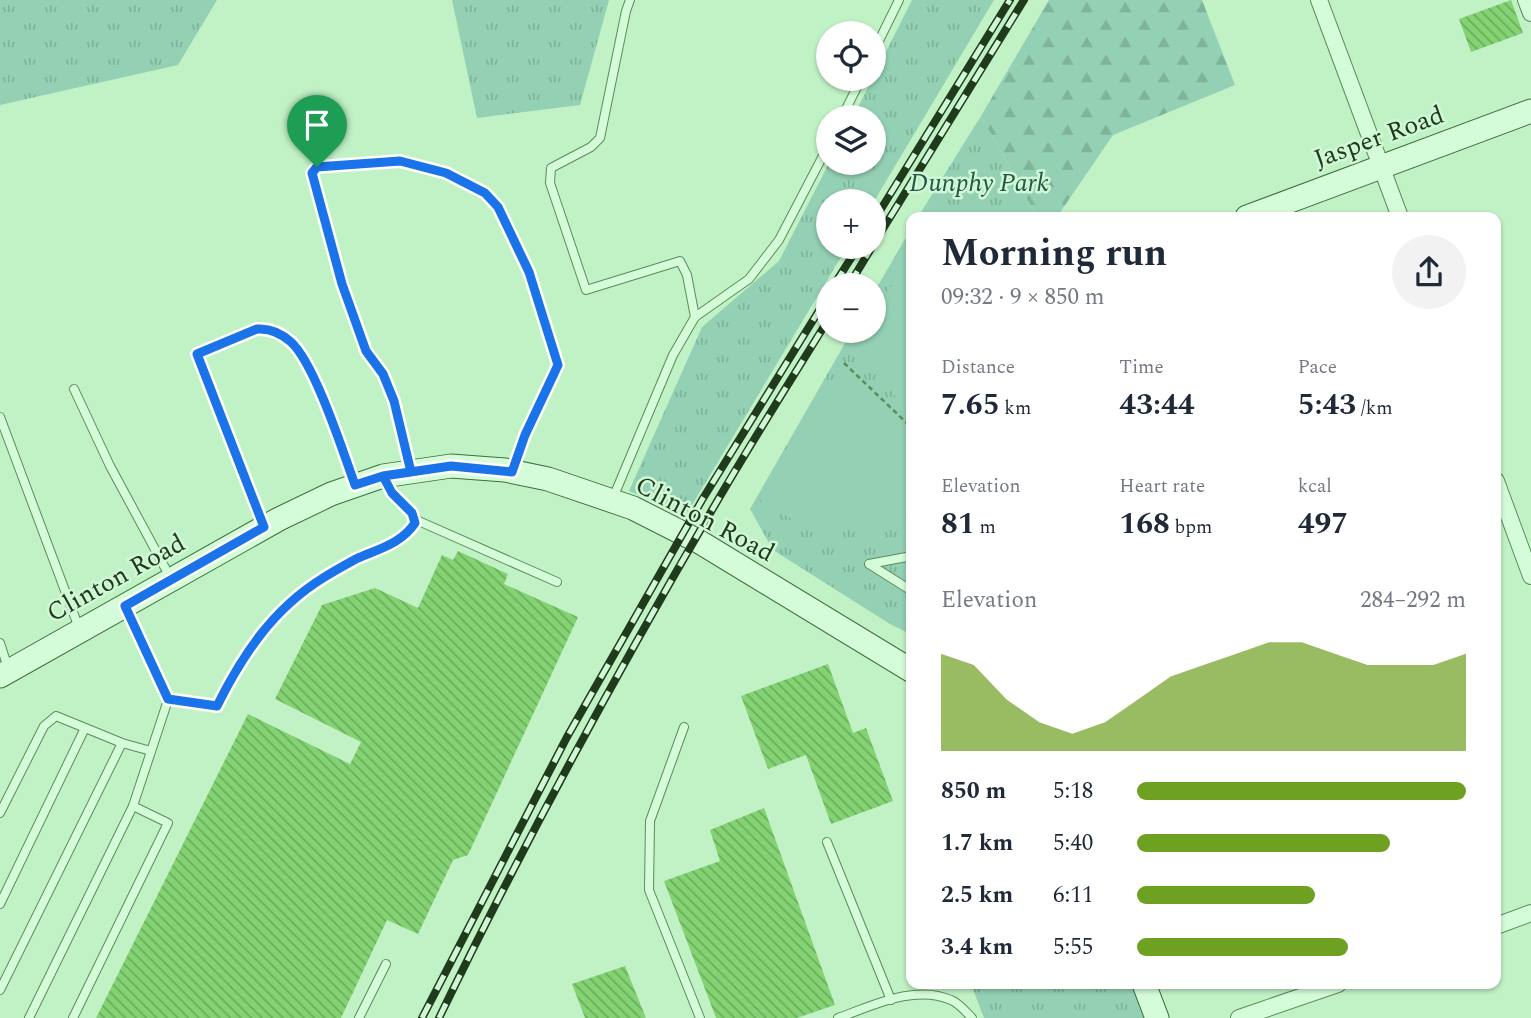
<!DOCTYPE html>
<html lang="en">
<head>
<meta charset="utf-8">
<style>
	body { margin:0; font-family:Spectral,serif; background:#f2f2f3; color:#1f2937; height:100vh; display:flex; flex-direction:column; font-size:26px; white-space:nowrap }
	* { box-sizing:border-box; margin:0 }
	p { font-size:23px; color:#747a83 }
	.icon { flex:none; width:38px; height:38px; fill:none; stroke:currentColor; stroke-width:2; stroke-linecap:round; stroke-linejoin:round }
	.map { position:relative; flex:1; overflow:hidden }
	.details { position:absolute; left:906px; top:212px; width:595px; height:777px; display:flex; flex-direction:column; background:#fff; border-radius:14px; box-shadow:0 2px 5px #0004 }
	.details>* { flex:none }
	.buttons { position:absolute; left:816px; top:21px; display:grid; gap:14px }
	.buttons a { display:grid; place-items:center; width:70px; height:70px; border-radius:50%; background:#fff; box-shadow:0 2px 5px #0004; font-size:35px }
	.pin { position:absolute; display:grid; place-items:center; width:60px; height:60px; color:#fff; margin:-72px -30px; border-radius:50% 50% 50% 0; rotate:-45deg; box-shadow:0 0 7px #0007 }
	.pin .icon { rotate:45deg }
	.round { display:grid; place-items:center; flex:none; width:74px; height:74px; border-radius:37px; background:#f2f2f3 }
	.summary { display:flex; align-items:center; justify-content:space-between; height:119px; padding:0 35px }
	h1 { font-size:38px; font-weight:700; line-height:52px }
	.metrics { display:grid; grid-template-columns:repeat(3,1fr); gap:10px; height:119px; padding:7px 35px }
	.metrics div { display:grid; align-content:center }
	.metrics b { font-size:30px; font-weight:700 }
	.metrics small { font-size:19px; font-weight:400 }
	.metrics p { font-size:19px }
	.chart { height:196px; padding:14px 35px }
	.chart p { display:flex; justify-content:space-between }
	.chart svg { width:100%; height:126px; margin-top:7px; fill:#6ea121; opacity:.7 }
	ul { padding:0 35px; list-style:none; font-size:23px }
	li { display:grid; grid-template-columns:112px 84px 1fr; align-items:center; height:52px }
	li i { height:18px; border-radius:9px; background:#6ea121 }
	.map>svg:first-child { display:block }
</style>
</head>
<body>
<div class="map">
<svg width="1531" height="1018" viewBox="0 0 1531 1018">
	<defs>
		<pattern id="grass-tufts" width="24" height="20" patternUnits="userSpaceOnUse" patternTransform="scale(1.75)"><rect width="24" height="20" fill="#94d1b4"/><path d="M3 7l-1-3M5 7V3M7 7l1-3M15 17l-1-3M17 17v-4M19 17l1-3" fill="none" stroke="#7fb49a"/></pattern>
		<pattern id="forest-firs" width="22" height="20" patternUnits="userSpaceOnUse" patternTransform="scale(1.75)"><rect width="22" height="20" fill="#94d1b4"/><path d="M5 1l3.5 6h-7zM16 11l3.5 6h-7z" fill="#7fb49a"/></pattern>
		<pattern id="building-back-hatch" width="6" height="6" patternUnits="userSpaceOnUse" patternTransform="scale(1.75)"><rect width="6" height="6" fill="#84d373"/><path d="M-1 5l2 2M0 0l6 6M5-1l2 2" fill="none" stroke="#6cac5e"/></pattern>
	</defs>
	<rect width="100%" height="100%" fill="#c1f2c6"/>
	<g fill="url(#grass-tufts)">
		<polygon points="0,0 217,0 178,65 0,105"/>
		<polygon points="452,0 609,0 580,105 477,118"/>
		<polygon points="912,0 994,0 873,203 828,201 828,247 847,247 686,515 629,491 702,327 779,261 829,163 873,163 873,117 853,117"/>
		<polygon points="981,116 1037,217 918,217"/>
		<polygon points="912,227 912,635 890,624 773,550 750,509 852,331 873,331 873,294"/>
		<polygon points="971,984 1132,984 1144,1018 984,1018"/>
	</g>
	<polygon fill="url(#forest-firs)" points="1049,0 1202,0 1235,85 1113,135 1057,217 1037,217 981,116"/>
	<g fill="#94d1b4">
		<polygon points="907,266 912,267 912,409 898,400 855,343 855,332 873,331 873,309"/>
		<path d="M838 386H848L912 433V510C896 516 877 528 860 529 823 532 787 522 758 498L809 411Z"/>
	</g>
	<g fill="url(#building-back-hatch)">
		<polygon points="1511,0 1523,33 1471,52 1459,19"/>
		<polygon points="458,551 508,574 504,584 578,617 468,855 453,860 418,934 387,920 341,1018 96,1018 248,714 350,764 361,742 275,699 322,605 375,588 418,608 442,555 453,560"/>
		<polygon points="828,664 853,733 866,728 893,801 831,824 806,755 768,769 741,696"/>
		<polygon points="764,808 835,1005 797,1018 716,1018 664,881 720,861 710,830"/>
		<polygon points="625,966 646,1018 585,1018 572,984"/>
	</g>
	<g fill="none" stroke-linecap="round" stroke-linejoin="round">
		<defs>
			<g id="lane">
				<polyline points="630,0 626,11 600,138 591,147 551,168 550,183 586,290 680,261 687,275 695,317"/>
				<polyline points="873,53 899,0"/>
				<polyline points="842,117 861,79"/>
				<polyline points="74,389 110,466 170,577"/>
				<polyline points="0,417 79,628"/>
				<polyline points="410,469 394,401 383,374 366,351 342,284 312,173 317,167 400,161 446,173 485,193 498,207 529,272 558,365 525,435 513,470"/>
				<polyline points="613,498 673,355 695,317 749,279 779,240 828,146"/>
				<polyline points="414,519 557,582"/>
				<path d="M263 526 197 354 257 329C270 328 281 333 291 343 315 365 342 450 354 483"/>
				<polyline points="912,556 869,564 912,591"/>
				<polyline points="0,643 8,668"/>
				<path d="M168 700 217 706C243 653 272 610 323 578 334 571 345 565 356 559 378 549 401 544 415 523 412 509 392 493 384 479"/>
				<polyline points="684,727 650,821 649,890 700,1018"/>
				<polyline points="0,813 44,726 56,716 122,743 151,751"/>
				<polyline points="827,842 891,1000"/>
				<polyline points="0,904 85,728"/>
				<polyline points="0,990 122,743"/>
				<polyline points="29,1018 133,806 168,700 126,609"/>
				<polyline points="73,1018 168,823 133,806"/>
				<polyline points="359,1018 386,964"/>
				<path d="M838 1018C872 1006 915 984 951 1000 959 1003 966 1012 972 1018"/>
			</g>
			<g id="street">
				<polyline points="1319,0 1400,217"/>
				<polyline points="1526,0 1531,13"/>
				<polyline points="1496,481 1531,576"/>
				<polyline points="1496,926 1531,913"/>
				<polyline points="1239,1018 1338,984"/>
			</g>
			<g id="secondary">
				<polyline points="1247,217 1531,111"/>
				<polyline points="0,676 279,519 331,494 383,476 451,466 505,470 548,479 633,508 698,541 912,671"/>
				<polyline points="1144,984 1157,1018"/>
			</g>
		</defs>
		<use href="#lane" stroke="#5a8d57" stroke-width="10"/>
		<use href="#street" stroke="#5a8d57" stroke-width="18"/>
		<use href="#secondary" stroke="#3f6f3a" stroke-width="25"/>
		<polyline stroke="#5a8d57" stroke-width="2.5" stroke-dasharray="5 3.5" stroke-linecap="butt" points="844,363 912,428"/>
		<use href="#lane" stroke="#d5fcd9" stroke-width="8"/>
		<use href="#street" stroke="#d5fcd9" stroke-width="16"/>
		<use href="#secondary" stroke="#d5fcd9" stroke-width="23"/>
		<defs>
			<g id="rail">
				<polyline points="873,222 1010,0"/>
				<polyline points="873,245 1024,0"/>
				<polyline points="834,285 858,247"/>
				<polyline points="849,285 872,247"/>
				<polyline points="422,1018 567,737 702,500 828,296"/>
				<path d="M439 1018C523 845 615 676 712 510 749 446 789 383 828 320"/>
			</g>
		</defs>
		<use href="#rail" stroke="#203b1c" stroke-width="8"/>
		<use href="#rail" stroke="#d1f8d6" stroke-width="5" stroke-dasharray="16" stroke-linecap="butt"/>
	</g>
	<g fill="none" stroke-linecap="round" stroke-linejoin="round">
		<defs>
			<path id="route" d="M317 167 312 173 342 284 366 351 383 374 394 401 411 472 383 476 355 485C343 452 315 364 291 342 281 333 270 328 257 329L197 354 264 527 125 606 168 699 217 706C243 654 273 609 323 578 334 571 345 565 356 559 378 549 401 544 415 523L412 513 392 493 383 476 451 466 512 472 525 435 558 365 529 272 498 207 485 193 446 173 400 161 317 167"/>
		</defs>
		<use href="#route" stroke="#fff" stroke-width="14"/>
		<use href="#route" stroke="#1a73e8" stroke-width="9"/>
	</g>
	<g text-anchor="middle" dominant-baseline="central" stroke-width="5" stroke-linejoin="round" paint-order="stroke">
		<g font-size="26" fill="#203b1c" stroke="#d1f8d6">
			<text transform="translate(1379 137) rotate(-20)">Jasper Road</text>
			<text transform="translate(705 519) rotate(28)">Clinton Road</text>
			<text transform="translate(116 578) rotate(-29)">Clinton Road</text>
		</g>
		<g font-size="26" font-style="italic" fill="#215946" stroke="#d1f8d6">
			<text x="979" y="183">Dunphy Park</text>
		</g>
	</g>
</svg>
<div class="buttons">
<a><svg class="icon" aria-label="locate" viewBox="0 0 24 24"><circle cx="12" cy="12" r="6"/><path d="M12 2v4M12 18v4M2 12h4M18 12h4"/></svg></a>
<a><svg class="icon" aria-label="layers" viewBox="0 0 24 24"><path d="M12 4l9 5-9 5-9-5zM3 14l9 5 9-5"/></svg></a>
<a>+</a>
<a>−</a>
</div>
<div class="pin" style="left:317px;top:167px;background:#1e9e55"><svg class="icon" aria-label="arrive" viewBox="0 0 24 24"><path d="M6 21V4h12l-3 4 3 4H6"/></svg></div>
<section class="details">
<div class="summary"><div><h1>Morning run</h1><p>09:32 · 9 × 850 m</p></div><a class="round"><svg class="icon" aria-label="share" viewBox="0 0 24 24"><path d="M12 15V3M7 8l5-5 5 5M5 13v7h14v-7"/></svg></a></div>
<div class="metrics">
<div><p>Distance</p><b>7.65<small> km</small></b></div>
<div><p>Time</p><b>43:44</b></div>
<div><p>Pace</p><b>5:43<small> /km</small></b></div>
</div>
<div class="metrics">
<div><p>Elevation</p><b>81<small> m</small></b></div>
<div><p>Heart rate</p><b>168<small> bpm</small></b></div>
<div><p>kcal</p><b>497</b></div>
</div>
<div class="chart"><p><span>Elevation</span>284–292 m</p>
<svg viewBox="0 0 160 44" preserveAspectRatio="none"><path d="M0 44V10L10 14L20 26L30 34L40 38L50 34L60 26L70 18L80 14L90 10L100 6L110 6L120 10L130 14L140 14L150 14L160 10V44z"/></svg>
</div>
<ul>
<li><b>850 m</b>5:18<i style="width:100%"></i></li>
<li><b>1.7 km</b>5:40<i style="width:77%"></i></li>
<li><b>2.5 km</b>6:11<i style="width:54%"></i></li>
<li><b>3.4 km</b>5:55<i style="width:64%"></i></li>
</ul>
</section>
</div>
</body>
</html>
